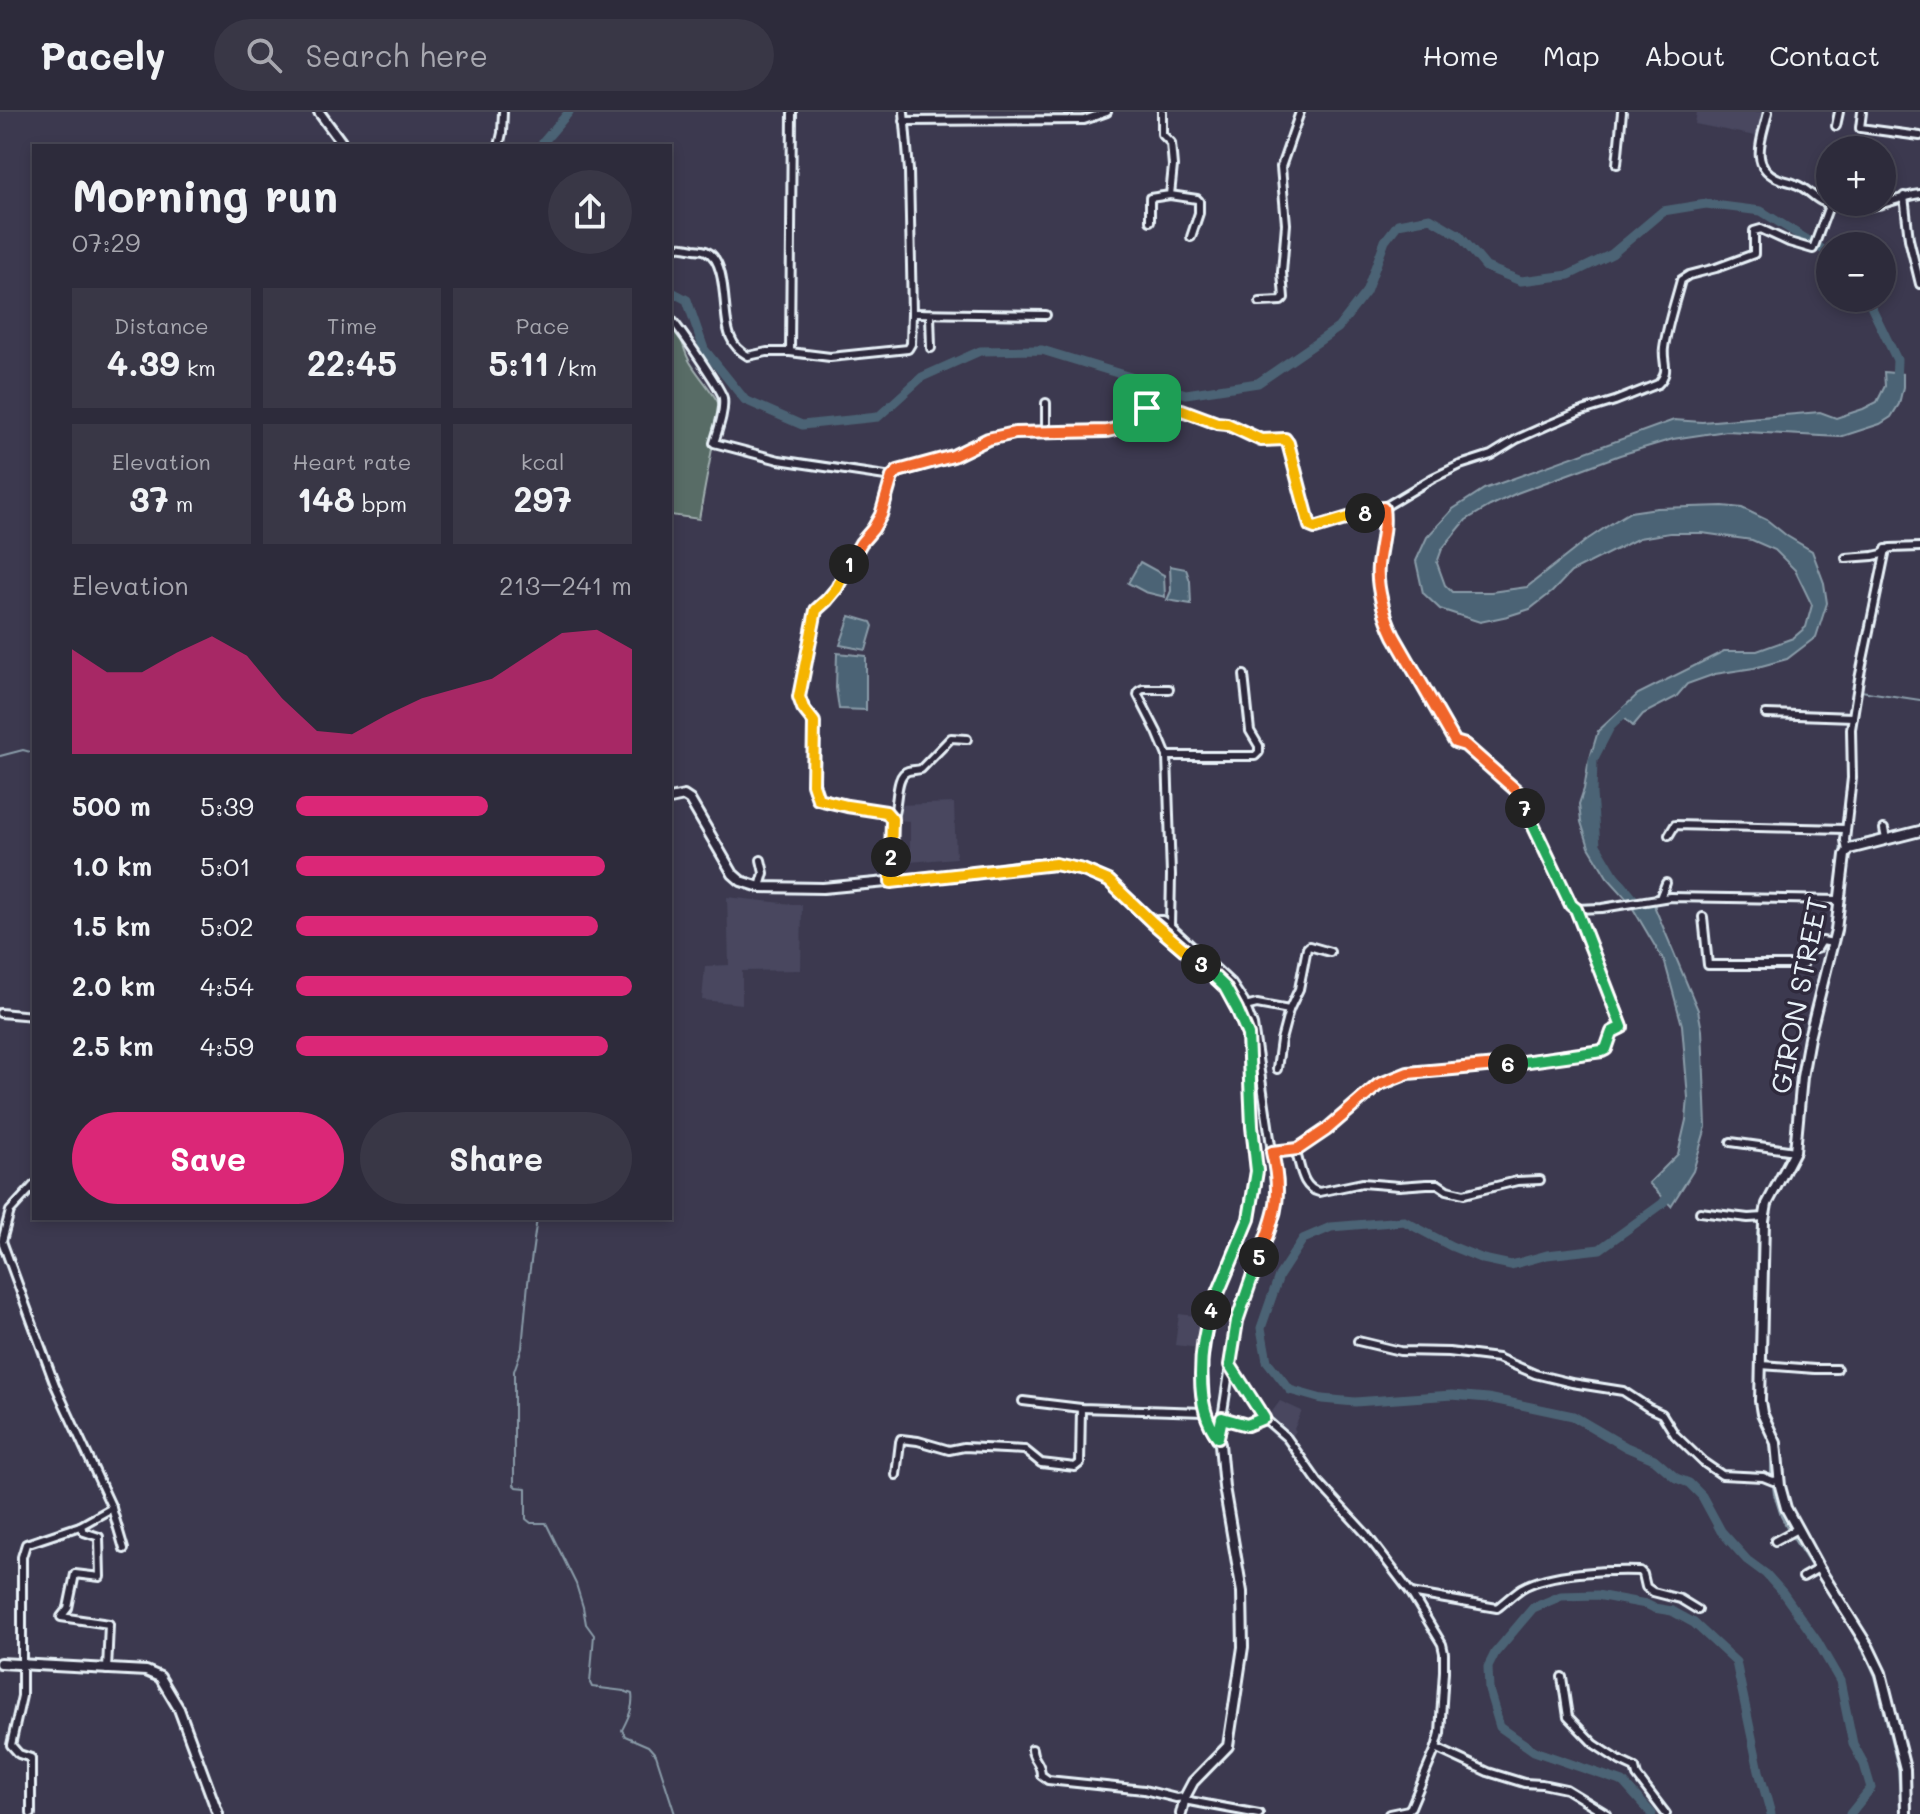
<!DOCTYPE html>
<html lang="en">
<head>
<meta charset="utf-8">
<style>
	body { margin:0; font-family:Mali,sans-serif; background:#393746; color:#f1f3f6; height:100vh; display:flex; flex-direction:column; font-size:30px; white-space:nowrap }
	* { box-sizing:border-box; margin:0 }
	p { font-size:26px; color:#a7a7af }
	.icon { flex:none; width:44px; height:44px; fill:none; stroke:currentColor; stroke-width:2; stroke-linecap:round; stroke-linejoin:round }
	.map { position:relative; flex:1; overflow:hidden }
	.side { position:absolute; left:32px; top:32px; width:640px; height:1076px; display:flex; flex-direction:column; background:#2d2b3b; border-radius:0px; box-shadow:0 4px 12px #0003,0 0 0 2px #484755 }
	.side>* { flex:none }
	.fabs { position:absolute; left:1816px; top:24px; display:grid; gap:16px }
	.fabs a { display:grid; place-items:center; width:80px; height:80px; border-radius:50%; background:#2d2b3b; box-shadow:0 4px 12px #0003,0 0 0 2px #484755; font-size:40px }
	.pin { position:absolute; display:grid; place-items:center; width:68px; height:68px; color:#fff; margin:-34px; border-radius:16px; box-shadow:0 4px 12px #0006 }
	.km { position:absolute; width:40px; height:40px; margin:-20px; border-radius:50%; background:#222; color:#fff; font-size:22px; line-height:40px; text-align:center }
	.round { display:grid; place-items:center; flex:none; width:84px; height:84px; border-radius:42px; background:#393746 }
	.overview { display:flex; align-items:center; justify-content:space-between; height:136px; padding:0 40px }
	h1 { font-size:44px; font-weight:700; line-height:60px }
	.stats { display:grid; grid-template-columns:repeat(3,1fr); gap:12px; height:136px; padding:8px 40px }
	.stats div { display:grid; align-content:center; border-radius:0px; background:#393746; text-align:center }
	.stats b { font-size:34px; font-weight:700 }
	.stats small { font-size:22px; font-weight:400 }
	.stats p { font-size:22px }
	.chart { height:224px; padding:16px 40px }
	.chart p { display:flex; justify-content:space-between }
	.chart svg { width:100%; height:144px; margin-top:8px; fill:#db2777; opacity:.7 }
	.primary-button { display:flex; gap:16px; margin-top:auto; padding:16px 40px }
	.primary-button a { flex:1; height:92px; border-radius:48px; background:#db2777; color:#fff; font-size:32px; font-weight:700; line-height:92px; text-align:center }
	.primary-button a+a { background:#393746; color:#f1f3f6 }
	ul { padding:0 40px; list-style:none; font-size:26px }
	li { display:grid; grid-template-columns:128px 96px 1fr; align-items:center; height:60px }
	li i { height:20px; border-radius:10px; background:#db2777 }
	header { display:flex; align-items:center; gap:48px; box-sizing:border-box; height:112px; padding:0 40px; background:#2d2b3b; border-bottom:2px solid #484755 }
	header strong { font-size:38px }
	nav { display:flex; gap:44px; margin-inline-start:auto; font-size:28px }
	.search { width:560px; height:72px; background:#393746; display:flex; align-items:center; gap:20px; box-sizing:border-box; padding:0 28px; border-radius:44px; color:#a7a7af; font-size:30px }
	.map>svg:first-child { display:block }
</style>
</head>
<body>
<header>
<strong>Pacely</strong>
<div class="search"><svg class="icon" aria-label="search" viewBox="0 0 24 24"><circle cx="10" cy="10" r="6"/><path d="M15 15l6 6"/></svg>Search here</div>
<nav><a>Home</a><a>Map</a><a>About</a><a>Contact</a></nav>
</header>
<div class="map">
<svg width="1920" height="1702" viewBox="0 0 1920 1702">
	<rect width="100%" height="100%" fill="#3c394f"/>
	<filter id="ink" filterUnits="userSpaceOnUse"><feTurbulence type="fractalNoise" baseFrequency=".0125" numOctaves="2"/><feDisplacementMap in="SourceGraphic" scale="16" xChannelSelector="R" yChannelSelector="G"/><feConvolveMatrix kernelMatrix="1 2 1 2 8 2 1 2 1" color-interpolation-filters="sRGB"/></filter>
	<g filter="url(#ink)">
		<g fill="#48475f">
			<polygon points="1697,0 1767,0 1760,25 1695,12"/>
			<polygon points="954,691 956,746 910,750 910,709 898,708 897,693"/>
			<polygon points="727,785 802,793 801,858 742,859 742,892 702,888 705,854 729,853"/>
			<polygon points="1179,1202 1203,1205 1199,1236 1175,1233"/>
			<polygon points="1280,1289 1302,1299 1294,1317 1296,1319 1285,1334 1262,1313"/>
		</g>
		<path fill="#586c66" stroke="#a0aeaf" stroke-width="2" d="M670 209C684 224 681 234 690 250 699 265 712 278 720 294L699 407 670 403Z"/>
		<g fill="#4c6474" stroke="#8a9ca9" stroke-width="2">
			<polygon points="1884,260 1903,262 1903,275 1899,292 1891,305 1880,312 1840,325 1726,319 1673,327 1620,343 1517,381 1490,394 1466,408 1442,437 1437,451 1445,473 1452,480 1491,480 1527,475 1588,427 1615,409 1630,400 1657,396 1723,394 1742,396 1767,408 1787,424 1812,439 1824,471 1827,491 1816,525 1787,547 1754,556 1715,562 1687,572 1676,585 1643,602 1633,614 1622,604 1610,615 1593,648 1592,682 1596,733 1614,763 1638,792 1654,789 1655,796 1698,898 1702,918 1704,963 1706,1015 1693,1059 1671,1094 1649,1071 1678,1042 1686,1008 1688,986 1682,913 1665,851 1628,788 1607,765 1589,735 1581,710 1579,692 1584,677 1588,653 1598,619 1638,582 1724,539 1757,539 1793,526 1806,515 1812,493 1795,458 1775,438 1752,428 1702,421 1670,421 1639,426 1571,460 1552,480 1530,497 1508,504 1480,510 1440,497 1423,481 1416,449 1427,425 1453,397 1484,377 1674,308 1702,310 1820,300 1836,306 1863,297 1877,290 1885,274"/>
			<polygon points="1140,450 1164,463 1165,485 1145,480 1128,471"/>
			<polygon points="1170,454 1186,457 1190,469 1191,492 1167,488 1171,479"/>
			<polygon points="850,504 871,510 873,514 866,538 840,533"/>
			<polygon points="837,541 866,544 866,598 839,597 836,576"/>
			<polygon points="1920,714 1920,716 1850,734 1832,827 1814,893 1793,1036 1767,1089 1758,1289 1775,1331 1783,1396 1875,1550 1901,1646 1905,1702 1901,1702 1898,1656 1875,1564 1868,1548 1843,1504 1791,1423 1781,1404 1774,1382 1771,1361 1771,1346 1770,1330 1756,1303 1755,1293 1757,1122 1763,1089 1785,1048 1789,1036 1804,922 1829,829 1841,732"/>
		</g>
		<g fill="none" stroke-linecap="round" stroke-linejoin="round">
			<g stroke="#8a9ca9" stroke-width="2">
				<path d="M1773 0C1768 19 1753 47 1776 60 1786 65 1796 67 1805 74"/>
				<polyline points="1810,77 1830,88"/>
				<polyline points="1882,88 1904,80 1920,78"/>
				<polyline points="1840,90 1850,92 1866,92"/>
				<polyline points="1861,579 1920,588"/>
				<polyline points="0,644 23,638 34,641"/>
				<path d="M537 1106 528 1171 522 1236 514 1259V1373L516 1375 526 1376V1407L531 1411H546L576 1472 583 1495 586 1512 594 1523 590 1571 592 1575 624 1579 632 1582C634 1595 628 1606 622 1618L625 1624 648 1634 656 1643 675 1702"/>
			</g>
			<g stroke="#4c6474" stroke-width="9">
				<polyline points="540,34 569,0"/>
				<polyline points="670,179 687,188 704,237 745,288 802,313 878,305 922,265 980,239 1042,238 1186,282 1258,271 1338,216 1366,180 1385,129 1398,112 1430,106 1459,123 1486,155 1521,169 1569,163 1612,142 1663,99 1706,92 1761,99 1830,142"/>
				<polyline points="1867,186 1897,248 1896,270"/>
				<polyline points="1628,597 1610,615 1593,648 1592,682 1596,733 1614,763 1641,796"/>
				<polyline points="1673,1078 1662,1092 1600,1137 1547,1143 1511,1153 1483,1147 1451,1134 1404,1109 1331,1115 1303,1127 1279,1164 1261,1216 1267,1249 1290,1278 1322,1287 1355,1290 1452,1283 1488,1286 1573,1304 1626,1335 1654,1347 1676,1366 1689,1371 1702,1384 1721,1419 1747,1448 1766,1462 1783,1481 1817,1529 1840,1569 1853,1632 1864,1652 1871,1676 1850,1702"/>
				<polyline points="1652,1702 1623,1670 1534,1639 1500,1615 1489,1578 1488,1555 1495,1541 1533,1496 1561,1484 1597,1483 1646,1492 1654,1496 1672,1499 1694,1511 1736,1550 1759,1659 1771,1702"/>
			</g>
			<defs>
				<g id="street">
					<path d="M1768 0C1763 24 1748 53 1777 66 1783 69 1790 69 1795 72 1805 75 1812 84 1821 89 1837 96 1861 97 1877 93 1892 90 1905 84 1920 82"/>
					<polyline points="1862,0 1860,16 1920,24"/>
					<polyline points="904,9 1084,8 1107,0"/>
					<polyline points="1836,14 1839,0"/>
					<polyline points="499,34 502,21 503,0"/>
					<polyline points="1617,52 1622,0"/>
					<polyline points="1170,83 1197,87 1199,89 1199,101 1191,125"/>
					<polyline points="1904,84 1909,127 1920,172"/>
					<polyline points="1150,109 1150,86 1170,83 1173,54 1171,31 1162,22 1162,0"/>
					<path d="M670 137C679 133 685 135 694 137 696 137 705 138 706 139 730 150 721 207 731 226 734 234 741 240 748 244L767 240H790L830 245 908 237 911 232 912 201 909 59 904 0"/>
					<polyline points="1260,190 1281,189 1284,186 1282,160 1286,112 1281,55 1300,0"/>
					<polyline points="912,201 1046,203"/>
					<polyline points="930,202 931,236"/>
					<path d="M670 206C678 214 722 278 723 286 725 299 718 318 714 331L779 348 892 365"/>
					<polyline points="790,240 792,0"/>
					<polyline points="1046,320 1046,291"/>
					<path d="M1383 396C1386 416 1380 434 1378 454 1376 475 1386 506 1394 524L1455 630 1465 633 1517 679 1571 793 1576 797 1602 796 1670 785 1840 788"/>
					<polyline points="1846,446 1873,444 1882,442 1890,436 1920,435"/>
					<polyline points="1169,577 1143,577 1139,579 1138,583 1157,620 1167,644 1171,763 1170,814"/>
					<polyline points="1766,602 1853,605"/>
					<polyline points="1167,644 1255,644 1259,640 1259,634 1250,619 1244,563"/>
					<path d="M892 707 886 700 847 694 818 687C809 662 818 640 814 614 813 607 803 595 799 585L816 498 827 488 837 476 861 431 873 417 881 403 892 365 895 361 953 344 988 327 1015 321 1107 319 1121 316 1130 312 1147 296 1153 295 1182 298 1217 311 1227 312 1261 328 1285 327 1288 331 1310 414 1315 416 1383 396 1433 366 1460 353 1491 343 1517 327 1546 314 1579 300 1615 289 1658 272C1671 259 1662 251 1664 236 1667 213 1675 191 1681 168L1689 163 1716 156 1754 142V119L1761 117 1789 130 1813 137 1830 91"/>
					<polyline points="1884,717 1886,727"/>
					<polyline points="1669,723 1675,713 1846,717"/>
					<polyline points="1847,739 1845,728 1852,666 1851,617 1859,567 1886,437"/>
					<path d="M891 770 892 707C899 695 894 663 908 659 912 658 917 658 921 657L951 626 967 627"/>
					<polyline points="760,775 764,761 761,748"/>
					<polyline points="1660,786 1666,771"/>
					<polyline points="1703,805 1708,853 1803,853 1805,837 1817,837 1822,829 1833,831"/>
					<polyline points="1153,811 1158,808 1162,808 1170,814 1232,872 1244,890 1253,913 1272,1040 1278,1069 1276,1100 1247,1176 1237,1209 1222,1306"/>
					<polyline points="1237,897 1257,892 1289,898"/>
					<polyline points="0,901 34,904"/>
					<polyline points="1277,957 1281,928 1289,898 1299,877 1307,836 1309,834 1330,840"/>
					<polyline points="1731,1030 1795,1039"/>
					<polyline points="1272,1040 1298,1037"/>
					<path d="M1540 1068 1517 1069 1464 1082 1447 1078 1438 1072H1427L1399 1074 1362 1071 1319 1080C1302 1076 1301 1056 1296 1041L1300 1035 1326 1018 1378 973 1408 961 1484 955 1606 937C1609 927 1609 920 1620 917L1622 912 1577 803 1576 797"/>
					<polyline points="34,1073 10,1099 2,1129 55,1273 112,1396 124,1437"/>
					<polyline points="1700,1100 1748,1106 1765,1105"/>
					<polyline points="1358,1229 1400,1239 1449,1240 1498,1246 1535,1262 1572,1271 1623,1279 1649,1296 1662,1302 1675,1323 1703,1350 1722,1363 1763,1365 1773,1369 1779,1368"/>
					<polyline points="1230,1253 1264,1306"/>
					<polyline points="1761,1253 1815,1257 1837,1257"/>
					<polyline points="1023,1289 1081,1296 1204,1300"/>
					<polyline points="1218,1325 1222,1306 1247,1313 1264,1306 1287,1326 1318,1370 1366,1422 1411,1481 1442,1532 1444,1541 1444,1559 1440,1621 1436,1636 1411,1695 1408,1698 1389,1702"/>
					<polyline points="896,1363 900,1330 901,1327 918,1329 949,1338 964,1335 1025,1338 1041,1351 1075,1355 1080,1351 1081,1296"/>
					<polyline points="80,1414 84,1420 99,1425 100,1465 75,1462 68,1496 61,1505 109,1512 107,1558"/>
					<polyline points="1775,1429 1797,1417"/>
					<polyline points="1803,1465 1819,1456"/>
					<path d="M1411 1481 1497 1496C1505 1490 1513 1482 1522 1476 1550 1460 1607 1458 1640 1459L1643 1462 1646 1475 1653 1480 1680 1487 1698 1498"/>
					<polyline points="1562,1565 1568,1605 1594,1632 1620,1649 1635,1656 1637,1664 1666,1702"/>
					<polyline points="1436,1636 1488,1660 1524,1671 1542,1672 1566,1677 1607,1702"/>
					<path d="M1032 1637C1032 1648 1041 1649 1041 1663L1048 1668 1144 1678 1176 1686 1185 1685"/>
					<polyline points="1184,1688 1259,1702"/>
					<polyline points="31,1702 31,1646 19,1642 11,1633 22,1584 22,1445 26,1432 80,1414 112,1396"/>
				</g>
				<g id="secondary">
					<polyline points="319,0 344,34"/>
					<polyline points="670,687 684,684 690,688 733,762 741,769 760,775 823,776 971,762 1022,754 1055,752 1083,758 1109,769 1153,811 1225,875 1237,897 1248,923 1252,1014 1257,1059 1249,1107 1215,1187 1208,1210 1202,1250 1204,1300 1220,1332 1224,1375 1242,1480 1243,1535 1228,1634 1193,1670 1185,1685 1181,1702"/>
					<polyline points="0,1551 146,1559 160,1565 179,1597 218,1702"/>
					<polyline points="1906,1702 1905,1657 1881,1561 1869,1536 1820,1458 1786,1396 1780,1374 1776,1331 1762,1301 1760,1289 1764,1109 1767,1092 1795,1039 1802,965 1809,926 1836,818 1845,743 1849,737 1920,719"/>
				</g>
			</defs>
			<use href="#street" stroke="#e8f1f8" stroke-width="12"/>
			<use href="#secondary" stroke="#e8f1f8" stroke-width="14"/>
			<use href="#street" stroke="#2f2a3d" stroke-width="6"/>
			<use href="#secondary" stroke="#2f2a3d" stroke-width="8"/>
		</g>
	</g>
	<g fill="none" stroke-linecap="round" stroke-linejoin="round" filter="url(#ink)">
		<defs>
			<path id="split-1" d="M849 452 861 431 873 417 881 403 892 365 898 359 953 344 988 327 1015 321 1107 319C1128 315 1131 308 1147 296"/>
			<polyline id="split-2" points="849,452 837,476 827,488 816,498 799,585 803,596 814,610 813,672 818,687 847,694 886,700 892,707 891,745"/>
			<polyline id="split-3" points="891,745 891,770 1055,752 1083,758 1109,769 1153,811 1201,852"/>
			<polyline id="split-4" points="1201,852 1225,875 1237,897 1248,923 1252,1014 1257,1059 1249,1107 1211,1198"/>
			<path id="split-5" d="M1211 1198C1200 1232 1193 1295 1218 1325L1222 1306 1247 1313 1264 1306 1230 1253 1237 1209 1259 1145"/>
			<path id="split-6" d="M1259 1145C1275 1102 1283 1087 1272 1040L1298 1037 1326 1018 1378 973 1408 961 1508 952"/>
			<polyline id="split-7" points="1508,952 1602,939 1606,937 1612,920 1622,915 1576,797 1571,793 1525,696"/>
			<path id="split-8" d="M1365 401 1383 396C1386 416 1380 434 1378 454 1376 475 1385 506 1394 524L1455 630 1465 633 1517 679 1525 696"/>
			<polyline id="split-9" points="1147,296 1153,295 1182,298 1217,311 1227,312 1261,328 1285,327 1288,331 1310,414 1315,416 1365,401"/>
		</defs>
		<use href="#split-1" stroke="#fff" stroke-width="16"/>
		<use href="#split-2" stroke="#fff" stroke-width="16"/>
		<use href="#split-3" stroke="#fff" stroke-width="16"/>
		<use href="#split-4" stroke="#fff" stroke-width="16"/>
		<use href="#split-5" stroke="#fff" stroke-width="16"/>
		<use href="#split-6" stroke="#fff" stroke-width="16"/>
		<use href="#split-7" stroke="#fff" stroke-width="16"/>
		<use href="#split-8" stroke="#fff" stroke-width="16"/>
		<use href="#split-9" stroke="#fff" stroke-width="16"/>
		<use href="#split-1" stroke="#f0652b" stroke-width="10"/>
		<use href="#split-2" stroke="#f5b400" stroke-width="10"/>
		<use href="#split-3" stroke="#f5b400" stroke-width="10"/>
		<use href="#split-4" stroke="#22a559" stroke-width="10"/>
		<use href="#split-5" stroke="#22a559" stroke-width="10"/>
		<use href="#split-6" stroke="#f0652b" stroke-width="10"/>
		<use href="#split-7" stroke="#22a559" stroke-width="10"/>
		<use href="#split-8" stroke="#f0652b" stroke-width="10"/>
		<use href="#split-9" stroke="#f5b400" stroke-width="10"/>
	</g>
	<g text-anchor="middle" dominant-baseline="central" stroke-width="7" stroke-linejoin="round" paint-order="stroke">
		<g font-size="28" fill="#e8f1f8" stroke="#2f2a3d">
			<text transform="translate(1798 883) rotate(-79)">GIRON STREET</text>
		</g>
	</g>
</svg>
<div class="fabs">
<a>+</a>
<a>−</a>
</div>
<div class="pin" style="left:1147px;top:296px;background:#1e9e55"><svg class="icon" aria-label="arrive" viewBox="0 0 24 24"><path d="M6 21V4h12l-3 4 3 4H6"/></svg></div>
<b class="km" style="left:849px;top:452px">1</b>
<b class="km" style="left:891px;top:745px">2</b>
<b class="km" style="left:1201px;top:852px">3</b>
<b class="km" style="left:1211px;top:1198px">4</b>
<b class="km" style="left:1259px;top:1145px">5</b>
<b class="km" style="left:1508px;top:952px">6</b>
<b class="km" style="left:1525px;top:696px">7</b>
<b class="km" style="left:1365px;top:401px">8</b>
<section class="side">
<div class="overview"><div><h1>Morning run</h1><p>07:29</p></div><a class="round"><svg class="icon" aria-label="share" viewBox="0 0 24 24"><path d="M12 15V3M7 8l5-5 5 5M5 13v7h14v-7"/></svg></a></div>
<div class="stats">
<div><p>Distance</p><b>4.39<small> km</small></b></div>
<div><p>Time</p><b>22:45</b></div>
<div><p>Pace</p><b>5:11<small> /km</small></b></div>
</div>
<div class="stats">
<div><p>Elevation</p><b>37<small> m</small></b></div>
<div><p>Heart rate</p><b>148<small> bpm</small></b></div>
<div><p>kcal</p><b>297</b></div>
</div>
<div class="chart"><p><span>Elevation</span>213–241 m</p>
<svg viewBox="0 0 160 44" preserveAspectRatio="none"><path d="M0 44V12L10 19L20 19L30 13L40 8L50 14L60 27L70 37L80 38L90 32L100 27L110 24L120 21L130 14L140 7L150 6L160 12V44z"/></svg>
</div>
<ul>
<li><b>500 m</b>5:39<i style="width:57%"></i></li>
<li><b>1.0 km</b>5:01<i style="width:92%"></i></li>
<li><b>1.5 km</b>5:02<i style="width:90%"></i></li>
<li><b>2.0 km</b>4:54<i style="width:100%"></i></li>
<li><b>2.5 km</b>4:59<i style="width:93%"></i></li>
</ul>
<div class="primary-button"><a>Save</a><a>Share</a></div>
</section>
</div>
</body>
</html>
